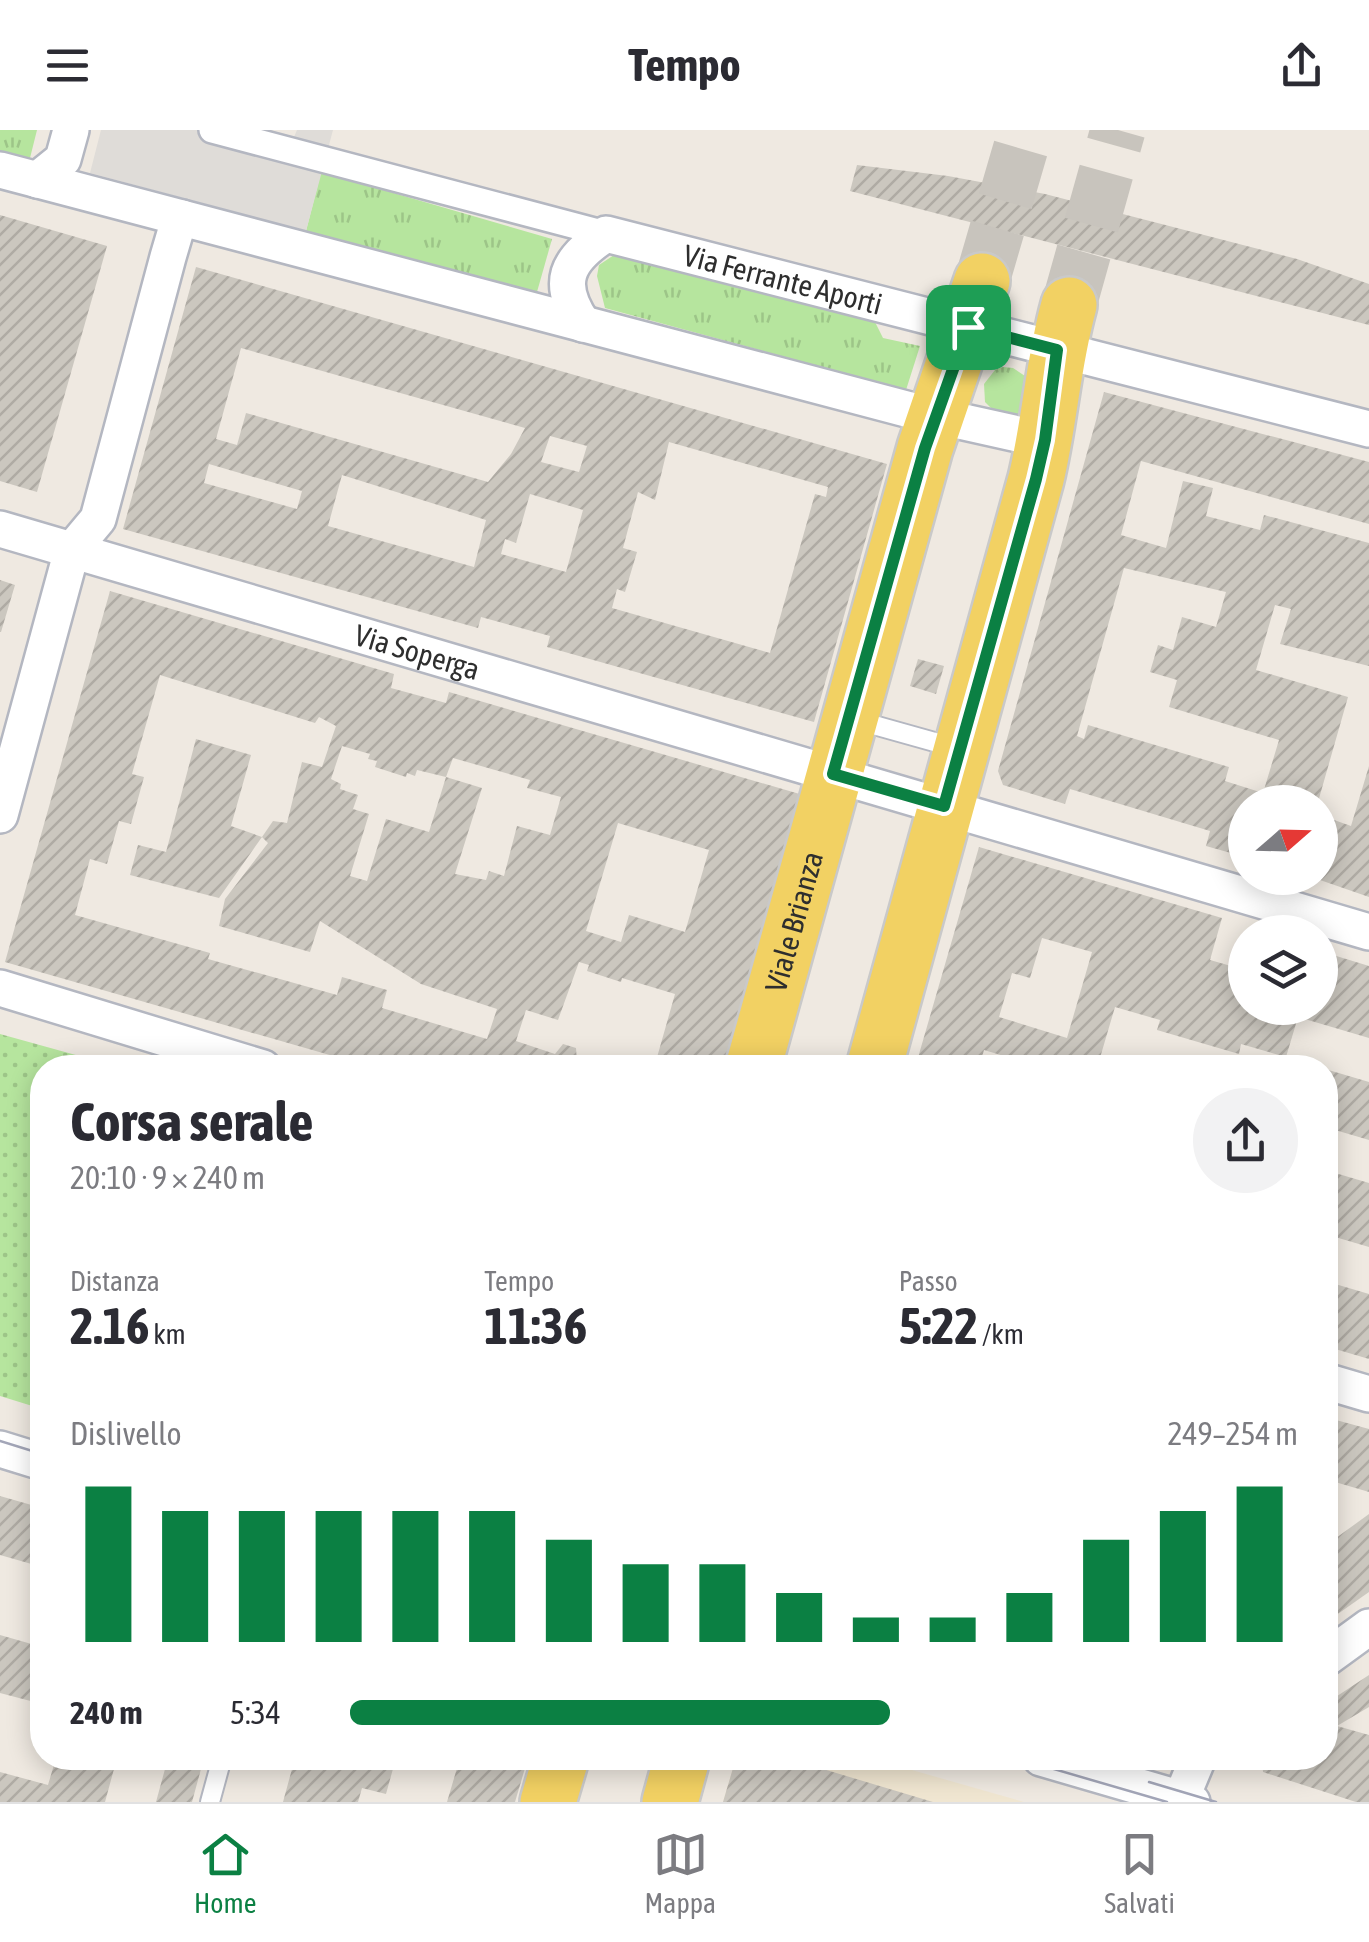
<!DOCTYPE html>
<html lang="it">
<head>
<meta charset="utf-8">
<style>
	body { margin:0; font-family:"Asap Condensed",sans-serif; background:#f2f2f3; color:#2b2b33; height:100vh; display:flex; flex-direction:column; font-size:38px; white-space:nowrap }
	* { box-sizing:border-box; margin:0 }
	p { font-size:32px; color:#7c7c81 }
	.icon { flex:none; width:55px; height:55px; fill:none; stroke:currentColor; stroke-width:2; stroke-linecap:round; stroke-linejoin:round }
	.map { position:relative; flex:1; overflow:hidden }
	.details { position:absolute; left:30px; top:925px; width:1308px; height:715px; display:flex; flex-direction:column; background:#fff; border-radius:40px; box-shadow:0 5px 25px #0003 }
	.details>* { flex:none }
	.needle { width:65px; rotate:70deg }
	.fabs { position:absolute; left:1228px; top:655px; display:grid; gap:20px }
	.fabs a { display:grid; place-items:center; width:110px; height:110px; border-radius:50%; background:#fff; box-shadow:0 5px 25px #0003; font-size:50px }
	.pin { position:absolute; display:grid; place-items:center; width:85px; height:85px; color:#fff; margin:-42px; border-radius:20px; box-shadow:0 5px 15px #0006 }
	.round { display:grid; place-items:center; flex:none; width:105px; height:105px; border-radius:52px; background:#f2f2f3 }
	.headline { display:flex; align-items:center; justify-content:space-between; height:170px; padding:0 40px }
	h1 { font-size:55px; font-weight:700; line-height:75px }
	.figures { display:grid; grid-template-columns:repeat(3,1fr); gap:15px; height:170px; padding:10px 40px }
	.figures div { display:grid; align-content:center }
	.figures b { font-size:50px; font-weight:700 }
	.figures small { font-size:28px; font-weight:400 }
	.figures p { font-size:28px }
	.chart { height:280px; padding:20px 40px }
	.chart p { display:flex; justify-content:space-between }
	.chart svg { width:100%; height:180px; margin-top:10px; stroke:#0b8043; stroke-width:6 }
	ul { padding:0 40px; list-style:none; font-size:32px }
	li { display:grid; grid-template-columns:160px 120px 1fr; align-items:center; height:75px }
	li i { height:25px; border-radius:12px; background:#0b8043 }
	header { display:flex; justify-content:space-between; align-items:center; height:130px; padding:0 40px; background:#fff; font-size:45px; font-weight:700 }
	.menu { display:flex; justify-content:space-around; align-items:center; height:140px; border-top:2px solid #e1e1e2; background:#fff; font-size:28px; color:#7c7c81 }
	.menu a { display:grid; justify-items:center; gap:5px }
	.menu .current { color:#0b8043 }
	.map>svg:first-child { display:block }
</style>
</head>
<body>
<header><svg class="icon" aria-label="menu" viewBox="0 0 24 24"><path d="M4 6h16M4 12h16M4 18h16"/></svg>Tempo<svg class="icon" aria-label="share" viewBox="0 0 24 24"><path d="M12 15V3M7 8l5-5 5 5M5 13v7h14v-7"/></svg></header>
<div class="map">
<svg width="1369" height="1672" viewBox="0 0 1369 1672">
	<defs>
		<pattern id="grass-tufts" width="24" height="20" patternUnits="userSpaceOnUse" patternTransform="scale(2.5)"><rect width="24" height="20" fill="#b6e59e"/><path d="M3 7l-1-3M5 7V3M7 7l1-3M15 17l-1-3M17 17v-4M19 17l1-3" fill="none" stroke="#9dc588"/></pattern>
		<pattern id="park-dots" width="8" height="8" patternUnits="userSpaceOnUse" patternTransform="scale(2.5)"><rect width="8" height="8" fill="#b6e59e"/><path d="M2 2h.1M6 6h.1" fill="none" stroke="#9dc588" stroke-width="1.8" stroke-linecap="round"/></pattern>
		<pattern id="building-hatch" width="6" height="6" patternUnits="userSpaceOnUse" patternTransform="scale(2.5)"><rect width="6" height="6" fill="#cbc7bf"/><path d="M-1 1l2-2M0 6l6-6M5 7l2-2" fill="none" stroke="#afaba4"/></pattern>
	</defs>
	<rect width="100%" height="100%" fill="#efe9e1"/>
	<polygon fill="#f0e6d1" points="736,1628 870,1628 1024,1672 723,1672"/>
	<g fill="url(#grass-tufts)">
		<polygon points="0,0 37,0 30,28 0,21"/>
		<polygon points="321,42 552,109 537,162 306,101"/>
		<polygon points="623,119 872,186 883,208 920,216 906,260 605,178 597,146 599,135"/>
		<polygon points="1003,237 1013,238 1028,248 1023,281 1015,286 998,285 985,272 984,254 995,240"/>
	</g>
	<polygon fill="url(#park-dots)" points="0,904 119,937 42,938 42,1279 0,1266"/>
	<polygon fill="#dfdcd8" points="101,0 270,0 294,7 297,0 333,0 306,101 90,43"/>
	<g fill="url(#building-hatch)" fill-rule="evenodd">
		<polygon points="857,35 948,46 1045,64 1297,129 1369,154 1369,195 850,61"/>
		<polygon points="0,85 107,116 37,362 0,351"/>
		<path d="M196 137 887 334 814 592 547 517 550 506 481 487 478 498 123 399ZM241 218 411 266 525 298 511 324 488 352 246 283 237 315 216 309ZM550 306 587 316 579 342 541 332ZM669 312 828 357 826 367 815 364 770 523 612 478 617 459 625 462 637 422 623 418 638 362 655 370ZM209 334 302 361 297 379 204 353ZM342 345 486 390 474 437 328 396ZM530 364 583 380 566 442 501 424 505 409 516 413Z"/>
		<path d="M1104 262 1369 332V394L1141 331 1121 405 1166 418 1183 351 1213 358 1206 386 1260 400 1264 385 1369 413V536L1280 514 1291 479 1275 475 1256 540 1348 567 1318 672H1245V727L1206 716 1210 701 1070 659 1065 674 1003 655 998 641ZM1124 438 1226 462 1216 497 1182 487 1173 520 1158 515 1150 542 1177 550 1169 577 1279 610 1263 663 1225 651 1229 637 1088 595 1084 609 1077 606Z"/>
		<polygon points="0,450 15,455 1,502 0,502"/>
		<path d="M110 461 394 544 391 558 446 573 449 562 803 665 724 938H654L675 864 622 848 621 852 587 841 589 835 579 832 558 890 526 880 516 911 555 924 563 914 576 918 577 932 595 938H375L5 832ZM160 545 315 593 319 587 336 596 322 637 302 632 287 693 273 691 262 707 231 696 251 625 196 609 166 722 138 715 130 745 219 768 262 707 268 713 225 769 219 796 310 822 320 791 421 854 497 879 487 909 382 878 387 860 342 847 337 865 208 829 210 823 75 785 90 729 107 734 119 691 131 694 144 647 132 644ZM342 616 370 624 368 629 377 631 375 637 406 647 407 643 415 646 417 640 446 647 453 628 530 650 527 658 561 667 550 705 517 696 504 746 489 741 486 750 455 744 482 658 446 647 429 702 386 689 367 751 350 746 369 684 353 679 358 665 340 659 341 654 331 649ZM618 693 709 720 685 802 629 785 621 812 586 801Z"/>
		<polygon points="918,529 944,536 936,564 910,556"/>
		<polygon points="1369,636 1369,767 1320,750 1320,685 1351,696"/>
		<path d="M979 717 1222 788 1210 830 1245 840V878H1320V821L1369 836V908L1298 887 1286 927 1241 914 1239 924 1157 900 1160 890 1115 877 1097 938H1043L984 920 979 938H915ZM1042 808 1092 822 1067 908 999 887 1012 843 1030 848Z"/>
		<polygon points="1286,927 1317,936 1316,938 1283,938"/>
		<polygon points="1325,939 1369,952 1369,1010 1325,997"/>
		<polygon points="1325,1040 1369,1053 1369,1117 1325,1104"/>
		<polygon points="1325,1151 1369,1164 1369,1229 1325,1216"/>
		<polygon points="1325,1287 1369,1299 1369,1362 1325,1349"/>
		<polygon points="0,1366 42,1378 42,1437 0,1425"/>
		<polygon points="1369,1384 1369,1462 1325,1493 1325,1416"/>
		<polygon points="0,1505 42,1517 42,1574 0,1563"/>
		<polygon points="1369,1545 1369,1577 1337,1596 1369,1605 1369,1672 1356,1672 1263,1642 1262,1628 1325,1628 1325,1574"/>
		<polygon points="56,1628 117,1628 105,1672 0,1672 0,1642 48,1655"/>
		<polygon points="168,1628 204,1628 192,1672 156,1672"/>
		<polygon points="295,1628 396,1628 386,1664 362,1658 358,1672 283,1672"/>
		<polygon points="460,1628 528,1628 515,1672 447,1672"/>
		<polygon points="736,1628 805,1628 803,1633 933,1672 723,1672"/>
	</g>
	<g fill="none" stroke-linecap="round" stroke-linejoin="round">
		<g stroke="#c8c4bd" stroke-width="55" stroke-dasharray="55 28" stroke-linecap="butt">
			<polyline points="982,151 1026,0"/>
			<polyline points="1069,175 1118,0"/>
		</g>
		<defs>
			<g id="service">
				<polyline points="856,590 956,618"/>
				<polyline points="210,1672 222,1628"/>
			</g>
			<polyline id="pedestrian" points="212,0 606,104"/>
			<g id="minor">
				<polyline points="0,40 910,280 1045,310"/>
				<polyline points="37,50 63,29 71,0"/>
				<path id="s1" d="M583 194C555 153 566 130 606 104L1369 299"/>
				<path id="s2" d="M0 399 1369 802"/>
				<polyline points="0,685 72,420 98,389 168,127 178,93 182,88"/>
				<polyline points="0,858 263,938"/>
				<polyline points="1325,1251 1369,1264"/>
				<polyline points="0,1319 42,1332"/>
				<polyline points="1325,1529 1369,1497"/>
				<polyline points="1041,1628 1192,1672"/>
				<polyline points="1181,1669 1198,1628"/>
			</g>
			<g id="primary">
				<path id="s3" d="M753 938 925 318 982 151"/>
				<path d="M874 938 1036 349C1050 291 1053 232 1069 175"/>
				<polyline points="548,1672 561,1628"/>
				<polyline points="670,1672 682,1628"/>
			</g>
		</defs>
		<use href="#service" stroke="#b4b7c1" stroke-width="22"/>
		<use href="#pedestrian" stroke="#b4b7c1" stroke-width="30"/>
		<use href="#minor" stroke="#b4b7c1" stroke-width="40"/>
		<use href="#primary" stroke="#c9c9c9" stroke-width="60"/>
		<use href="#service" stroke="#fff" stroke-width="18"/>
		<use href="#pedestrian" stroke="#fff" stroke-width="25"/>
		<use href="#minor" stroke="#fff" stroke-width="35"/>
		<use href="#primary" stroke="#f2d163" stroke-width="55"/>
		<g stroke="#a3a6b8" stroke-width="2.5">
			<polyline points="0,1311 42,1324"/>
			<polyline points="1016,1628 1167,1672"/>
			<polyline points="1149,1652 1216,1672"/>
		</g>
	</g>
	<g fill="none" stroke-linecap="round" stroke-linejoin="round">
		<defs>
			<polygon id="route" points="968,197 1057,220 1045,310 1036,349 944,676 833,644 925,318"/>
		</defs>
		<use href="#route" stroke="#fff" stroke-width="20"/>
		<use href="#route" stroke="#0b8043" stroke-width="12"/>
	</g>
	<g text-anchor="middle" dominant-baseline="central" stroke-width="8" stroke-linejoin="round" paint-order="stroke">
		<g font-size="30" fill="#2e2e2e" stroke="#fff">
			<text stroke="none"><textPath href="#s1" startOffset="292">Via Ferrante Aporti</textPath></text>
			<text stroke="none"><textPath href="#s2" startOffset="435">Via Soperga</textPath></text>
			<text stroke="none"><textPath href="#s3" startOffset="152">Viale Brianza</textPath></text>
		</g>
	</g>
</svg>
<div class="fabs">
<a><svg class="needle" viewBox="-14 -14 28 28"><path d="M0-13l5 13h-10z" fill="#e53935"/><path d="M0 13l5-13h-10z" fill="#7c7c81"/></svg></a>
<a><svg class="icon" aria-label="layers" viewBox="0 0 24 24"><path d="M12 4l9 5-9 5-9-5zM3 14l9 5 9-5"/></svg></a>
</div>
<div class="pin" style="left:968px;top:197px;background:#1e9e55"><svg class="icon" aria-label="arrive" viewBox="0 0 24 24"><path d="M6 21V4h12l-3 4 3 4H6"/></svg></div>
<section class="details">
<div class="headline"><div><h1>Corsa serale</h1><p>20:10 · 9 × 240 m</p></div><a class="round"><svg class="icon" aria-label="share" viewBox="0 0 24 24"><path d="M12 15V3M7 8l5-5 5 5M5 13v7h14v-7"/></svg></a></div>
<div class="figures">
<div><p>Distanza</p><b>2.16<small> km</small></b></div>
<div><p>Tempo</p><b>11:36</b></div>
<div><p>Passo</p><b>5:22<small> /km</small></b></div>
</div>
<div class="chart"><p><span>Dislivello</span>249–254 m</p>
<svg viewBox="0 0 160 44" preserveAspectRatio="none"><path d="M5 44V6M15 44V12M25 44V12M35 44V12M45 44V12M55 44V12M65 44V19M75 44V25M85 44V25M95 44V32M105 44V38M115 44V38M125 44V32M135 44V19M145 44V12M155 44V6"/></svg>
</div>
<ul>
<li><b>240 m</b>5:34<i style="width:57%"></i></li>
</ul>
</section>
</div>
<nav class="menu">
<a class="current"><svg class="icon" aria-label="home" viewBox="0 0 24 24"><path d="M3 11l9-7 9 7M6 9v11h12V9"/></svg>Home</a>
<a><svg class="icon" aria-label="map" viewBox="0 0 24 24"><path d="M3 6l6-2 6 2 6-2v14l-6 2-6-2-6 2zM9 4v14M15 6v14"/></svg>Mappa</a>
<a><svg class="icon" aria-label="saved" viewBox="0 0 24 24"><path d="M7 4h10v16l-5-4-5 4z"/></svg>Salvati</a>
</nav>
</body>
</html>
